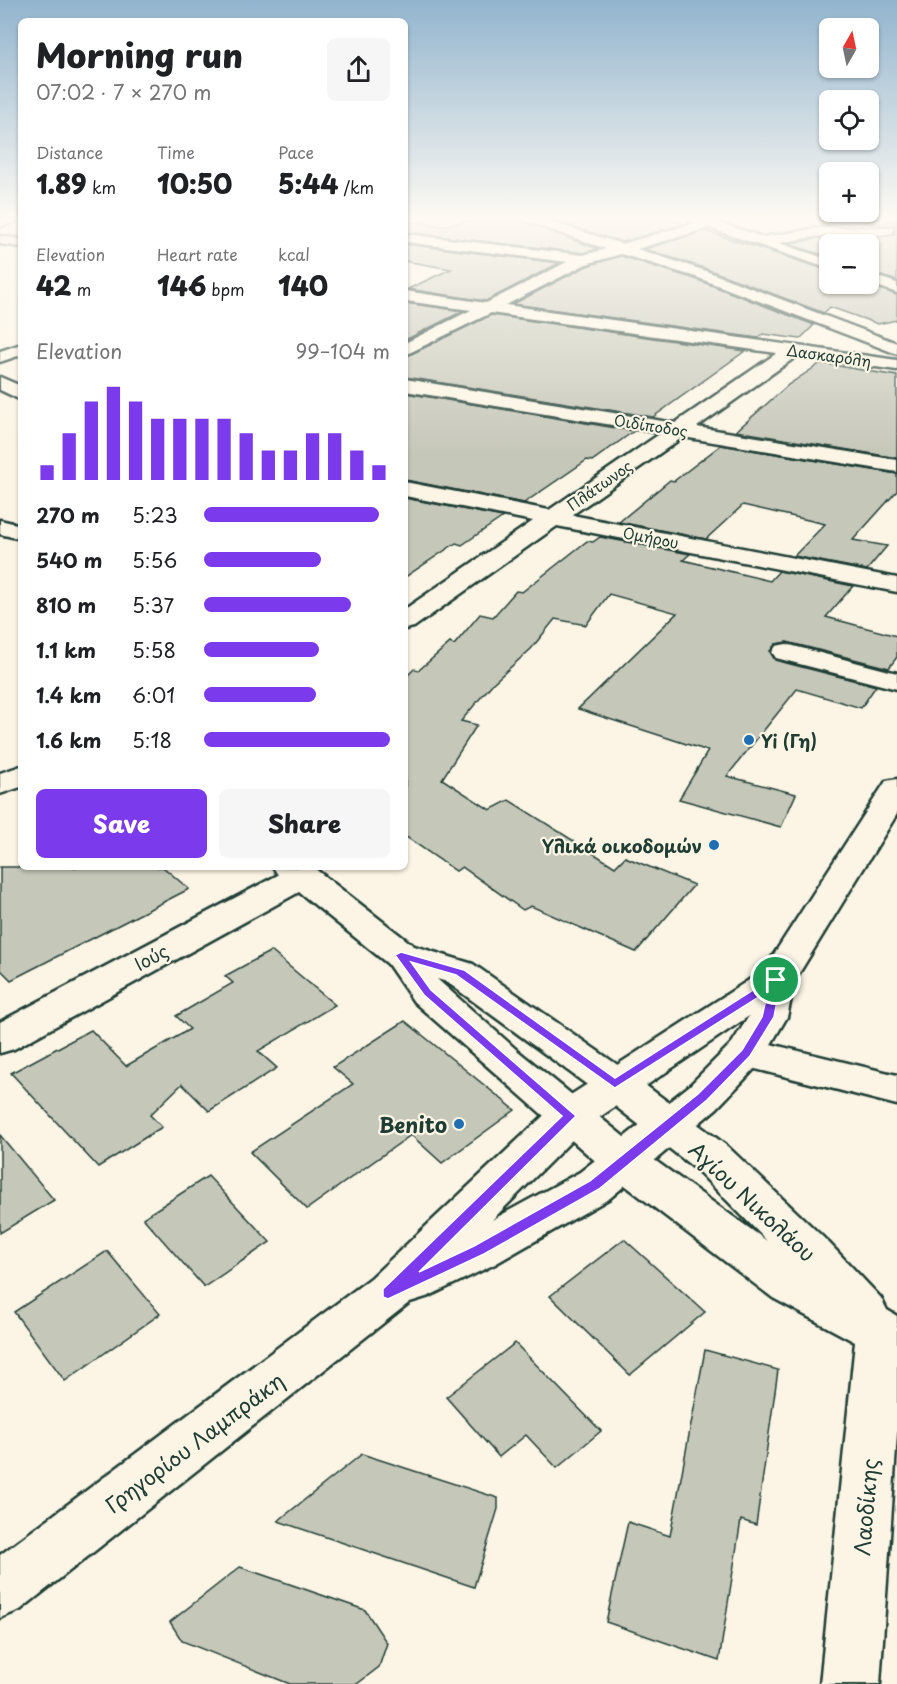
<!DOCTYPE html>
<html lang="en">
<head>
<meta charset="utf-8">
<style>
	body { margin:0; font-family:"Playpen Sans",sans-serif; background:#f6f6f6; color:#202124; height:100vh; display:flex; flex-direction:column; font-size:22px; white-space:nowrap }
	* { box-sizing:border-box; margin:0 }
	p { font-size:20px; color:#757577 }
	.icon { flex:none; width:33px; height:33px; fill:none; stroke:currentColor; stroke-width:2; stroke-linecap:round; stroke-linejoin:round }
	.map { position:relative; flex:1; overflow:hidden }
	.panel { position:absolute; left:18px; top:18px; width:390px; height:852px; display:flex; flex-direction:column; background:#fff; border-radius:9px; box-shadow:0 2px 4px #0004 }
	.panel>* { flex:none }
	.needle { width:39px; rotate:9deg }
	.tools { position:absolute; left:819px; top:18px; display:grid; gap:12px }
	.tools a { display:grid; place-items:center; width:60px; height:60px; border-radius:9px; background:#fff; box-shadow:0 2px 4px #0004; font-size:30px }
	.pin { position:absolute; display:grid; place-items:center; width:51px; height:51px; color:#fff; margin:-26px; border:3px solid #fff; border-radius:50%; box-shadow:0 2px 6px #0007 }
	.round { display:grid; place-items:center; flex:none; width:63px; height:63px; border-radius:9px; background:#f6f6f6 }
	.headline { display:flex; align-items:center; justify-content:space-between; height:102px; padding:0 18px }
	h1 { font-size:33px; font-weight:800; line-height:45px }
	.stats { display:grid; grid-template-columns:repeat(3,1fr); gap:9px; height:102px; padding:6px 18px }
	.stats div { display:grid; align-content:center }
	.stats b { font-size:26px; font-weight:800 }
	.stats small { font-size:16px; font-weight:400 }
	.stats p { font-size:16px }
	.chart { height:168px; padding:12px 18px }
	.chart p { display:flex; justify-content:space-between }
	.chart svg { width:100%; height:108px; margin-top:6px; stroke:#7c3aed; stroke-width:6 }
	.button { display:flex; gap:12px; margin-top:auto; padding:12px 18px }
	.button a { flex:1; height:69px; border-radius:9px; background:#7c3aed; color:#fff; font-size:24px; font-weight:800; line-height:69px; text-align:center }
	.button a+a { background:#f6f6f6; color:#202124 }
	ul { padding:0 18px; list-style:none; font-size:20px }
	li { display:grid; grid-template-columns:96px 72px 1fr; align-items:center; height:45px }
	li i { height:15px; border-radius:8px; background:#7c3aed }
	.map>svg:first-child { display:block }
</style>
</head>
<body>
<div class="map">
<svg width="897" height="1684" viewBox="0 0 897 1684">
	<rect width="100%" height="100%" fill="#fcf5e5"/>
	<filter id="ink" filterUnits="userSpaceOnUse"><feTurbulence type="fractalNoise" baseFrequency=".0167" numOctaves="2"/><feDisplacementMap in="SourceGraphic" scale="12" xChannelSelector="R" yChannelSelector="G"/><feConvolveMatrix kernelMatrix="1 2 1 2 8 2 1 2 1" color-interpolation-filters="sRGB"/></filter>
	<g filter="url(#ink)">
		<g fill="#c5c7b9" stroke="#1f3d34" stroke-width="1.5">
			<polygon points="476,219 518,219 598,249 583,253 405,232 405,221 444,226"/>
			<polygon points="548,219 671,219 684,224 622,242"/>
			<polygon points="897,220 897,281 868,272 868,244 830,244 830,257 788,244 819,238 867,239 893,235 895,225 869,225"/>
			<polygon points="705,231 830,271 830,284 866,284 897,295 897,320 878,324 830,307 824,313 707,269 645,249"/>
			<polygon points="405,244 559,263 486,301 408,289 451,269 405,261"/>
			<polygon points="621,256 695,279 814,325 800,339 763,334 758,338 513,304 587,266"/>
			<polygon points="405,303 463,311 405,340"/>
			<polygon points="491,315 745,351 653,417 405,377 405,357"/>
			<polygon points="821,363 897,376 897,458 736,431 788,385"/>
			<polygon points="405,393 634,431 592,461 587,460 524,503 405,480"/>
			<polygon points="721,445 897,474 897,491 853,540 887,546 867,570 794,556 825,524 743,505 706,539 619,522 670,480 674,481"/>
			<polygon points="405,498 503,517 462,545 456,543 405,577"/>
			<polygon points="600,537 690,554 683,560 770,581 779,571 853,586 826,617 897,636 897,657 889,668 787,642 776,644 770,651 775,660 876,686 861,708 797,689 727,776 796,794 781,827 679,799 708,751 578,709 677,613 609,594 586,625 555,619 531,649 493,683 461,721 477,725 442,779 490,810 509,800 615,867 625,857 694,885 636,952 531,906 523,910 462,867 456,871 405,836 405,678 414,669 419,670 450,643 454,645 480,614 493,617 516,591 522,592 587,541 593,542"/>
			<polygon points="0,867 163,867 189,889 11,980 0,969"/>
			<polygon points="271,951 335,1005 258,1051 277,1068 209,1111 182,1084 150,1115 162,1127 98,1167 11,1073 91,1030 126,1066 190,1029 176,1016 233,983 225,976"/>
			<polygon points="405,1021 515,1110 442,1163 411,1135 307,1209 250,1152 353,1084 333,1067"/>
			<polygon points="0,1135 54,1200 0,1233"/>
			<polygon points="208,1176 270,1242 204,1287 143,1218"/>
			<polygon points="624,1239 705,1312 630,1375 550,1296"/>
			<polygon points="107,1251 160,1314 65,1381 14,1312"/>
			<polygon points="515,1343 601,1431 557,1468 526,1435 499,1457 446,1397"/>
			<polygon points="705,1350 778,1370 756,1525 741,1520 719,1661 606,1622 628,1522 670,1536"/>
			<polygon points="362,1454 498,1498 498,1509 474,1587 278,1521"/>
			<polygon points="240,1567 365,1610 387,1643 379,1667 357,1684 290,1684 182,1641 170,1622"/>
		</g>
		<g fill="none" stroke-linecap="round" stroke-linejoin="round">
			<defs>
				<g id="minor">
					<polygon points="520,219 541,219 622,244 695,223 688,219 708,219 763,237 819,228 893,227 893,233 867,237 819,236 779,243 830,260 830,269 709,228 637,249 706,271 897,343 897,354 696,277 621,254 586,264 506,305 897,360 897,370 797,356 697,427 897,460 897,472 683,437 572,515 897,578 897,592 557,526 414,627 405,629 405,609 533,521 405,496 405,482 549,510 661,433 405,391 405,379 675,423 777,353 491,313 405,355 405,343 471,310 405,301 405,291 486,303 567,262 405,242 405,234 583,255 606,249"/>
					<polygon points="0,236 21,239 21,247 0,244"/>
					<polygon points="868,274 897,283 897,293 868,283"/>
					<polygon points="21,344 21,355 0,362 0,351"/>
					<polygon points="0,377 21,386 21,400 0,390"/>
					<polygon points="0,520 21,525 21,539 0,534"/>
					<polygon points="786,644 897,673 897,689 776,658 772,652 776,646"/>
					<polygon points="21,766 21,787 0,794 0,773"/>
					<path d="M273 867 314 868 414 946 473 964 629 1073 727 1146 829 1243 881 1298 887 1310 897 1316V1434L880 1684H820L855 1342 773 1298 609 1173 414 1002 388 964 299 892 14 1049 0 1053V1022L278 875ZM437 979 447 982 601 1095 697 1170 767 1241 639 1149 518 1051Z"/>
					<polygon points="746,1038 897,1075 897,1105 732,1063 726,1053 732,1043"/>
				</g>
				<g id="major">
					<polygon points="0,219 21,219 0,227"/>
					<path d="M897 779V814L795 980 787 1017 760 1063 717 1108 610 1198 495 1264 429 1296 410 1302 20 1610 0 1618V1555L371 1278 555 1105 763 971 886 781ZM749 1016 732 1043 689 1086 580 1172 492 1220 585 1127Z"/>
				</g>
			</defs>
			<use href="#minor" stroke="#1f3d34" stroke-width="5"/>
			<use href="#major" stroke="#1f3d34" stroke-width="5"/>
			<use href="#minor" fill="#fcf5e5" fill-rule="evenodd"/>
			<use href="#major" fill="#fcf5e5" fill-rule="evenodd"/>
		</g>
	</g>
	<linearGradient id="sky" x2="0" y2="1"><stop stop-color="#91b4ce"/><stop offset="0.48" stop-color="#fefaf3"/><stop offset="1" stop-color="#fefaf3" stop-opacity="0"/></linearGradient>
	<rect width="897" height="455" fill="url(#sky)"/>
	<path fill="#7c3aed" stroke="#fff" stroke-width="1.5" fill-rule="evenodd" d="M401 952 464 970 615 1078 772 978 776 977 781 980 774 1017 750 1056 707 1100 599 1189 484 1254 388 1299 383 1297V1289L562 1116 424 995 395 955ZM411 962 456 975 615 1088 768 991 762 1017 742 1050 698 1094 590 1181 474 1246 419 1272 576 1116 431 990Z"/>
	<g fill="#1f6fb2" stroke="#fcf5e5" stroke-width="2">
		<circle cx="749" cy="740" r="6"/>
		<circle cx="714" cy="845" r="6"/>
		<circle cx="459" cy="1124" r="6"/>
	</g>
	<g text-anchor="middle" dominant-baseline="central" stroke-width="4.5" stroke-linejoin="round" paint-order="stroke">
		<g font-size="15" fill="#1f3d34" stroke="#fcf5e5">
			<text transform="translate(829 355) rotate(8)">Δασκαρόλη</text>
			<text transform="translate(651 425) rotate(9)">Οιδίποδος</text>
			<text transform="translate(599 485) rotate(-35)">Πλάτωνος</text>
			<text transform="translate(651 537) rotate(11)">Ομήρου</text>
		</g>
		<g font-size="18" font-weight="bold" fill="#1f3d34" stroke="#fcf5e5" text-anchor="start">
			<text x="761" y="740">Yi (Γη)</text>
			<text x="702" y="845" text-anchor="end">Υλικά οικοδομών</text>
		</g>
		<g font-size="18" fill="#1f3d34" stroke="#fcf5e5">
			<text transform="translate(151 957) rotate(-28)">Ιούς</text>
		</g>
		<g font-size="21" font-weight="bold" fill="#1f3d34" stroke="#fcf5e5" text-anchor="end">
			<text x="447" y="1124">Benito</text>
		</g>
		<g font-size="21" fill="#1f3d34" stroke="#fcf5e5">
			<text transform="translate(753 1201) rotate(43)">Αγίου Νικολάου</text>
			<text transform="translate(194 1442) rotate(-37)">Γρηγορίου Λαμπράκη</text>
			<text transform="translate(865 1507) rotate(-85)">Λαοδίκης</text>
		</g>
	</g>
</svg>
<div class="tools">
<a><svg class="needle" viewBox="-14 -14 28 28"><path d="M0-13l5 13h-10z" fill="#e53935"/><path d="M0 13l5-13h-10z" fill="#757577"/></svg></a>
<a><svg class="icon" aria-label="locate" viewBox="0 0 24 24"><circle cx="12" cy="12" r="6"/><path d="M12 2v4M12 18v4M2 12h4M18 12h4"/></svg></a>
<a>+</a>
<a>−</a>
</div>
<div class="pin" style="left:776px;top:980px;background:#1e9e55"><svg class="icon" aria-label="arrive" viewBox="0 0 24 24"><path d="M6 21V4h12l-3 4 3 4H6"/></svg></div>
<section class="panel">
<div class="headline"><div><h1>Morning run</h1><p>07:02 · 7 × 270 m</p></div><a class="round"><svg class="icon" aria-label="share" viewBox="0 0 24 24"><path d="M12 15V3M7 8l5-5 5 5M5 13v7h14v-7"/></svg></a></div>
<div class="stats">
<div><p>Distance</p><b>1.89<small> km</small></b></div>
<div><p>Time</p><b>10:50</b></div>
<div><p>Pace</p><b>5:44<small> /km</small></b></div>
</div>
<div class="stats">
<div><p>Elevation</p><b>42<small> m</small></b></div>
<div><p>Heart rate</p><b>146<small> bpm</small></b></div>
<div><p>kcal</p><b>140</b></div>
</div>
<div class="chart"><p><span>Elevation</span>99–104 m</p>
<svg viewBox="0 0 160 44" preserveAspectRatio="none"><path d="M5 44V38M15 44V25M25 44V12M35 44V6M45 44V12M55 44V19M65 44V19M75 44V19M85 44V19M95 44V25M105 44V32M115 44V32M125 44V25M135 44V25M145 44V32M155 44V38"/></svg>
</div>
<ul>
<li><b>270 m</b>5:23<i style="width:94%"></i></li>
<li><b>540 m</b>5:56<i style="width:63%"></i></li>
<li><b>810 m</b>5:37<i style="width:79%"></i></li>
<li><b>1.1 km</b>5:58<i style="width:62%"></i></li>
<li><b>1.4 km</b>6:01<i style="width:60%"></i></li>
<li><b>1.6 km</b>5:18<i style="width:100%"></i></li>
</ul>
<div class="button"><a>Save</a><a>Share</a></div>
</section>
</div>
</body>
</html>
